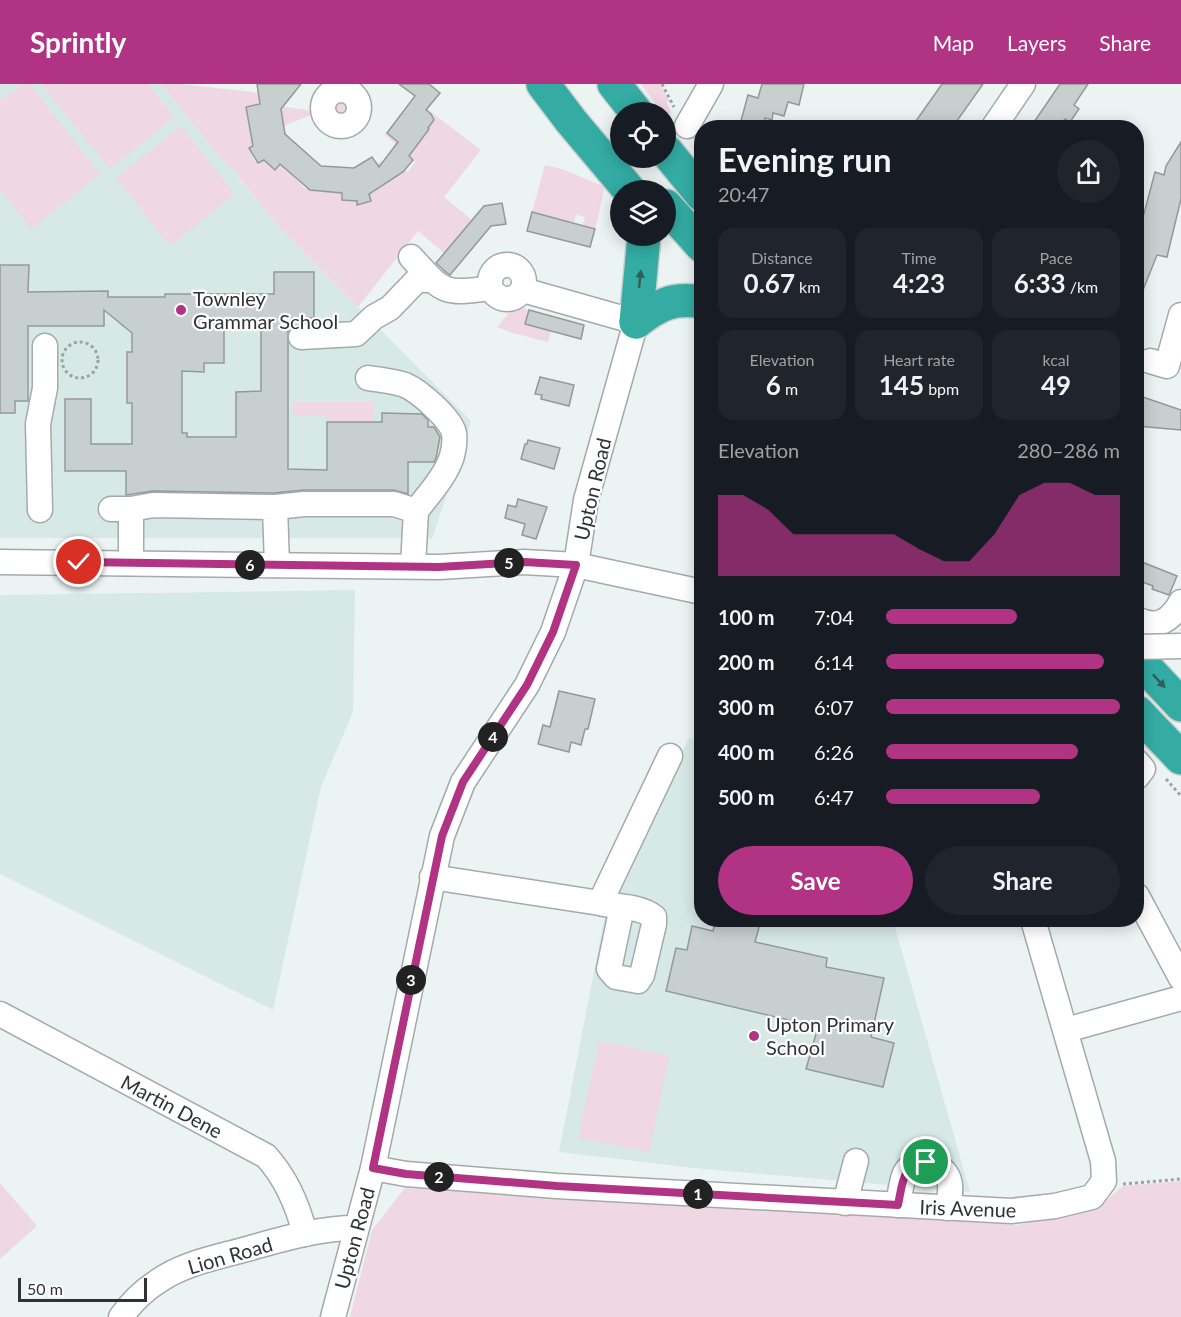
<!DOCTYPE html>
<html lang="en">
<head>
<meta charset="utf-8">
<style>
	body { margin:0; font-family:Lato,sans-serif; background:#20242c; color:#f1f3f6; height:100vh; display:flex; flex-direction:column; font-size:22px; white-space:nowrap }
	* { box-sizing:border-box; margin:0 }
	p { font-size:20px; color:#9ea1a6 }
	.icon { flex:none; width:33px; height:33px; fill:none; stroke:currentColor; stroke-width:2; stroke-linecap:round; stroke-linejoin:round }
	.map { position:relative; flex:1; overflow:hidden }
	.drawer { position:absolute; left:694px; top:36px; width:450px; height:807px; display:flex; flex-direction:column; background:#171b24; border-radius:24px; box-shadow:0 3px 15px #0003 }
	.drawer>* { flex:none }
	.controls { position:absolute; left:610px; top:18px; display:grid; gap:12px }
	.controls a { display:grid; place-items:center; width:66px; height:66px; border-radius:50%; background:#171b24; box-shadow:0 3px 15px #0003; font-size:30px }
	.scale { position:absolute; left:18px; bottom:15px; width:129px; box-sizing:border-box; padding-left:6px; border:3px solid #303333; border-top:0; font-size:16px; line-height:21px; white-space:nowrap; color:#303333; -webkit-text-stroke:4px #fff; paint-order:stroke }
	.pin { position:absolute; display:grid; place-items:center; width:51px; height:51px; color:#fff; margin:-26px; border:3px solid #fff; border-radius:50%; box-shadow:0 2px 6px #0007 }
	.km { position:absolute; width:30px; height:30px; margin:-15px; border-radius:50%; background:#222; color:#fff; font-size:16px; line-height:30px; text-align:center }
	.round { display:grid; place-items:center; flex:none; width:63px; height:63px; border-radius:32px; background:#20242c }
	.headline { display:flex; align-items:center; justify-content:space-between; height:102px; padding:0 24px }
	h1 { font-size:33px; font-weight:700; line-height:45px }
	.metrics { display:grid; grid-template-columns:repeat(3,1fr); gap:9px; height:102px; padding:6px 24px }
	.metrics div { display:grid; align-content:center; border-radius:15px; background:#20242c; text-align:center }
	.metrics b { font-size:26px; font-weight:700 }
	.metrics small { font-size:16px; font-weight:400 }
	.metrics p { font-size:16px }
	.chart { height:168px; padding:12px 24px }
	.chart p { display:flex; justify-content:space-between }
	.chart svg { width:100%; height:108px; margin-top:6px; fill:#b13484; opacity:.7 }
	.primary-button { display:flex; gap:12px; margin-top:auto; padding:12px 24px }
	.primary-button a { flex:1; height:69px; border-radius:36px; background:#b13484; color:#fff; font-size:24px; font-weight:700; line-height:69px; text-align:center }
	.primary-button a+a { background:#20242c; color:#f1f3f6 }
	ul { padding:0 24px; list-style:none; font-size:20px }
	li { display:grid; grid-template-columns:96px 72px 1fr; align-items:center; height:45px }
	li i { height:15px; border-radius:8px; background:#b13484 }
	header { display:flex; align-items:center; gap:36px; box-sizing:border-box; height:84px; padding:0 30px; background:#b13484; color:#fff }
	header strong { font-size:28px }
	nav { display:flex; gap:33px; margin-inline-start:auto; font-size:21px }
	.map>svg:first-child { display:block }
</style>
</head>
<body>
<header>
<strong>Sprintly</strong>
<nav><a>Map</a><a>Layers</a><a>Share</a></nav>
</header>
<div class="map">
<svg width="1181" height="1233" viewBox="0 0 1181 1233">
	<rect width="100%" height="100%" fill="#ebf4f3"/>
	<g fill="#d7e9e7">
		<polygon points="0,0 161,0 231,85 235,84 239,91 238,93 278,142 471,337 432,455 428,455 422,447 403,454 0,454"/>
		<polygon points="355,506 353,628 321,703 273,926 0,790 0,511"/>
		<polygon points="689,654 702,657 702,836 893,836 970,1108 693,1084 559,1068 608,815"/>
	</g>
	<g fill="#efd7e3">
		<polygon points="22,0 30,0 100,90 31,145 0,105 0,17"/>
		<polygon points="41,0 148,0 174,33 110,85"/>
		<polygon points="161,0 179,0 262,9 260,20 246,23 265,56 249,64 255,78 273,69 292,88 291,90 305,105 310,95 320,99 319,107 328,108 328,105 342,106 342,116 350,117 367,98 374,107 388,98 377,80 384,76 402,89 405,86 408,88 415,78 384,50 387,49 411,68 426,51 419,44 434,35 430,29 413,14 481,66 444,113 472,136 444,169 418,147 358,223 278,142 238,92 239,91 235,85 231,86"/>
		<polygon points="641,0 660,0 669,17 667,19 671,29 668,33 666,28 661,27"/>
		<circle cx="341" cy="23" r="11"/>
		<polygon points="280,22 313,27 314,30 283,42"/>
		<polygon points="181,42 235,110 170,162 116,94"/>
		<polygon points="545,81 565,86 605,103 595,145 583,141 585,133 576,131 574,139 532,128"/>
		<polygon points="515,222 529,226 525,239 551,247 548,258 513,249 497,243"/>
		<polygon points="293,318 374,318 374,338 327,338 326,332 293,332"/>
		<polygon points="599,957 669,972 649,1068 578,1054"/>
		<polygon points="1181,1097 1181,1233 350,1233 372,1146 405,1104 1016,1141 1095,1126 1123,1102"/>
		<polygon points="0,1099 37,1142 0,1175"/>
	</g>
	<g fill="#c7d0cf" stroke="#929a99" stroke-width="1.5" fill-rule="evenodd">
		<polygon points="257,0 301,0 281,25 285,50 321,82 354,84 372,73 379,83 398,58 387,49 415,12 399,0 429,0 440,9 426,26 431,30 434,36 428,44 429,45 409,72 413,76 403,88 369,110 371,117 357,121 357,117 342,116 342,109 310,106 280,80 275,86 264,76 258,79 249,64 253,62 246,23 260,20"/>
		<polygon points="762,0 804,0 799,21 788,18 784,32 773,29 772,36 765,34 763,44 739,44 748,11 758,14"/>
		<polygon points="942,0 983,0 952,44 911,44"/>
		<polygon points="1060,0 1088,0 1074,21 1079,25 1070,38 1065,35 1059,44 1043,44 1034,38"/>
		<polygon points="1181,58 1181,115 1167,173 1157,171 1137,221 1137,156 1155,88 1164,91 1166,82"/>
		<polygon points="502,119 506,140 491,142 450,191 446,188 436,179 484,122"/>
		<polygon points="532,128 595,145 590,163 527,147"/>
		<path d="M0 181H29L28 208 108 207V213H165V210H274V188H314V234H288V385L327 386V338H382V329L422 330 428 336V343H434L440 353 436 374 434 378H408V410L394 406H304L274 409 153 407 126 411V387H65V315H91V360H132V319H127V268H132V249L104 226V242H28V317H15V329H0ZM224 235H261V307L236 308V353H187V349H182V287L204 288V279H224Z"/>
		<polygon points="529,226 584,241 581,255 525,240"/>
		<polygon points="540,293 574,301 569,322 541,315 542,311 535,310"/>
		<polygon points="1137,311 1181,326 1181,346 1137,342"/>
		<polygon points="528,356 560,364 554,385 521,375 525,360 527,360"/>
		<polygon points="518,415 547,423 536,455 522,451 525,440 505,434 508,421 516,423"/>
		<polygon points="1137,476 1177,492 1169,511 1152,505 1153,502 1137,496"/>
		<polygon points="559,607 595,615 588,645 585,645 581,661 571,658 569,668 538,660 543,641 550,643"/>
		<polygon points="716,836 761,836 755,858 827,874 826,883 884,894 871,953 894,959 883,1003 806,985 818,943 666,907 676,864 687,866 692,842 713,847"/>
	</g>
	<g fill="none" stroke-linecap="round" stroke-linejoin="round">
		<defs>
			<g id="minor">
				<circle cx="341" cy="24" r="18"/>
				<polyline points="687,42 711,0"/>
				<polyline points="993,44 1023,0"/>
				<path d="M411 173C443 208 442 211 490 204"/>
				<circle cx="507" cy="198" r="17"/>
				<polyline points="301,253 356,250 374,233 390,224 417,196 432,196"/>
				<polyline points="1150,277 1167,282 1181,231"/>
				<path d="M368 294C380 296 393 297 405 301 419 307 450 334 454 349 455 357 454 365 452 372 446 392 428 411 416 427"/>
				<polyline points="275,423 304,420 394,420 416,427 413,482"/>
				<polyline points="111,425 131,425 153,421 275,423 277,481"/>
				<polyline points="131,425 131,479"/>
				<polyline points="40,426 38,340 45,304 45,262"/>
				<polyline points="0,478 439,483 524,478 576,481 702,508"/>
				<path d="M1137 535C1157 546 1171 536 1181 518"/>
				<polyline points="1137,678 1143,685 1137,693"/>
				<path d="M432 793 600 819C617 823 640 822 654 833V840L642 891 638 897 616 893 609 885 622 823"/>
				<polyline points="1137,812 1181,894"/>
				<polyline points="600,819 670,672"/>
				<path d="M0 930 266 1072C286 1094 298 1122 305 1150"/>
				<polyline points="1066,946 1181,914"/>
				<polyline points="373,1084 406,1090 557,1102 1011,1127 1055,1122 1092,1113 1104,1097 1103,1077 1033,836"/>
				<polyline points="845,1119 856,1077"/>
				<path d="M898 1121C900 1111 901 1098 905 1089 916 1070 943 1078 949 1096 952 1105 949 1115 948 1124"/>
				<path d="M121 1233C131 1219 143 1207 157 1198 182 1180 214 1174 243 1166 280 1156 317 1144 356 1144"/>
				<polyline points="333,1233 373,1084 442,752 463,698 527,601 553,548 576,481 586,416 636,238 523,206"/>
			</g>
			<g id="highway">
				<polyline points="543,0 571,37 629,106"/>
				<polyline points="614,0 636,28"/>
				<polyline points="666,67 702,111"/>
				<polyline points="666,122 702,162"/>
				<polyline points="636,238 644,152"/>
				<path d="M636 238C658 221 673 213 702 218"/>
				<polyline points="1137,574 1181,621"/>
				<polyline points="1137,628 1181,674"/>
			</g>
		</defs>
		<use href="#minor" stroke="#a3abaa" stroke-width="27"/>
		<use href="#highway" stroke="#cdcece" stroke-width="36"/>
		<g stroke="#9ca2a2" stroke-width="3" stroke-dasharray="3 3" stroke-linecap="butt">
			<polyline points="662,0 674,23"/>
			<circle cx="80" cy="276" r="18"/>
			<polyline points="1166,695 1181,712"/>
			<polyline points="1123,1100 1181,1095"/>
		</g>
		<use href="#minor" stroke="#fff" stroke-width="24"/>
		<use href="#highway" stroke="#34aca4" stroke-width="33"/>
		<defs>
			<polyline id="minor-bridge" points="1137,563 1181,562"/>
		</defs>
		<use href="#minor-bridge" stroke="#a3abaa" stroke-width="27" stroke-linecap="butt"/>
		<use href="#minor-bridge" stroke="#fff" stroke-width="24"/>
	</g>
	<defs><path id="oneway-solid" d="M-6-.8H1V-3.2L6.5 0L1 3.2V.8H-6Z" transform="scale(1.5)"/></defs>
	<g fill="#315d5b">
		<use href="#oneway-solid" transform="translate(640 195) rotate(-84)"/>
		<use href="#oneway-solid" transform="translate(1159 597) rotate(47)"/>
	</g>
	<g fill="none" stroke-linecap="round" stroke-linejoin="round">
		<defs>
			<path id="route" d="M79 478 439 483 524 478 576 481 553 548 527 601 463 698 442 752 373 1084 406 1090 557 1102 898 1121C902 1103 902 1078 926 1078"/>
		</defs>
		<use href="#route" stroke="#fff" stroke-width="12"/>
		<use href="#route" stroke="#b13484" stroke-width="8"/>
	</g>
	<g fill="#b13484" stroke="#fff" stroke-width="2">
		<circle cx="181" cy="226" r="6"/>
		<circle cx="754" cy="952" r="6"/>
	</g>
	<g text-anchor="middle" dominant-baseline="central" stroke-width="4.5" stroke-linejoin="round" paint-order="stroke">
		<g font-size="20" fill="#303333" stroke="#fff" text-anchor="start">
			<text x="193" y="214">Townley<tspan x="193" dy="23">Grammar School</tspan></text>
			<text x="766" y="940">Upton Primary<tspan x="766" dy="23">School</tspan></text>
		</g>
		<g font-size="20" fill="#303333" stroke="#fff">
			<text transform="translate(592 405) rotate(-77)">Upton Road</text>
			<text transform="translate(172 1022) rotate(28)">Martin Dene</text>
			<text transform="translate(968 1124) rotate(2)">Iris Avenue</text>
			<text transform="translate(354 1154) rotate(-75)">Upton Road</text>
			<text transform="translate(230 1171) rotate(-16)">Lion Road</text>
		</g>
	</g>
</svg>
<div class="controls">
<a><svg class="icon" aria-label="locate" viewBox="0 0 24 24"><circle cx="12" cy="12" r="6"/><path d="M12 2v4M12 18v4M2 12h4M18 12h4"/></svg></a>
<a><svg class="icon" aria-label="layers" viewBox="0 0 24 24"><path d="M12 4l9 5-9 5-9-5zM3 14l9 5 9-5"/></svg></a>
</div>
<div class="scale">50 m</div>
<div class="pin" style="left:926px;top:1078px;background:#1e9e55"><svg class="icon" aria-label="arrive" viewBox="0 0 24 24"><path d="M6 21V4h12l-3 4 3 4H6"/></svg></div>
<div class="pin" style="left:79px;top:478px;background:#d93025"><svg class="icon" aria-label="check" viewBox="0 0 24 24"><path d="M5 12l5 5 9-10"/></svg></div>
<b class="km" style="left:698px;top:1110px">1</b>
<b class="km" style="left:439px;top:1093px">2</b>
<b class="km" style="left:411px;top:896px">3</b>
<b class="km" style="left:493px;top:653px">4</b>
<b class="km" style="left:509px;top:479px">5</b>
<b class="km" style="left:250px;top:481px">6</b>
<section class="drawer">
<div class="headline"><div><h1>Evening run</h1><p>20:47</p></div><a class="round"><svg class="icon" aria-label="share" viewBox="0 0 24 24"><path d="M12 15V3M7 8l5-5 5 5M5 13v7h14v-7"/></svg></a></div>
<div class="metrics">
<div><p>Distance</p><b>0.67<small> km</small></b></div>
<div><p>Time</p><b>4:23</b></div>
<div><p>Pace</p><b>6:33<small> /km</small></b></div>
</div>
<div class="metrics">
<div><p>Elevation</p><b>6<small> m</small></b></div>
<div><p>Heart rate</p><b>145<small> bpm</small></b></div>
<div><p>kcal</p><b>49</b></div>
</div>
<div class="chart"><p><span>Elevation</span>280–286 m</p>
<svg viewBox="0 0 160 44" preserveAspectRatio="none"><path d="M0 44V11L10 11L20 17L30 27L40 27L50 27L60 27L70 27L80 33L90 38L100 38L110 27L120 11L130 6L140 6L150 11L160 11V44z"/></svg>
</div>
<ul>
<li><b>100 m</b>7:04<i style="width:56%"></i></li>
<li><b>200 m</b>6:14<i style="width:93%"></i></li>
<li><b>300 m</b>6:07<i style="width:100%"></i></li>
<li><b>400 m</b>6:26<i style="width:82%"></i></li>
<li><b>500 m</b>6:47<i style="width:66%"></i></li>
</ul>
<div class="primary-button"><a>Save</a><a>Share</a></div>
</section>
</div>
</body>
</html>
